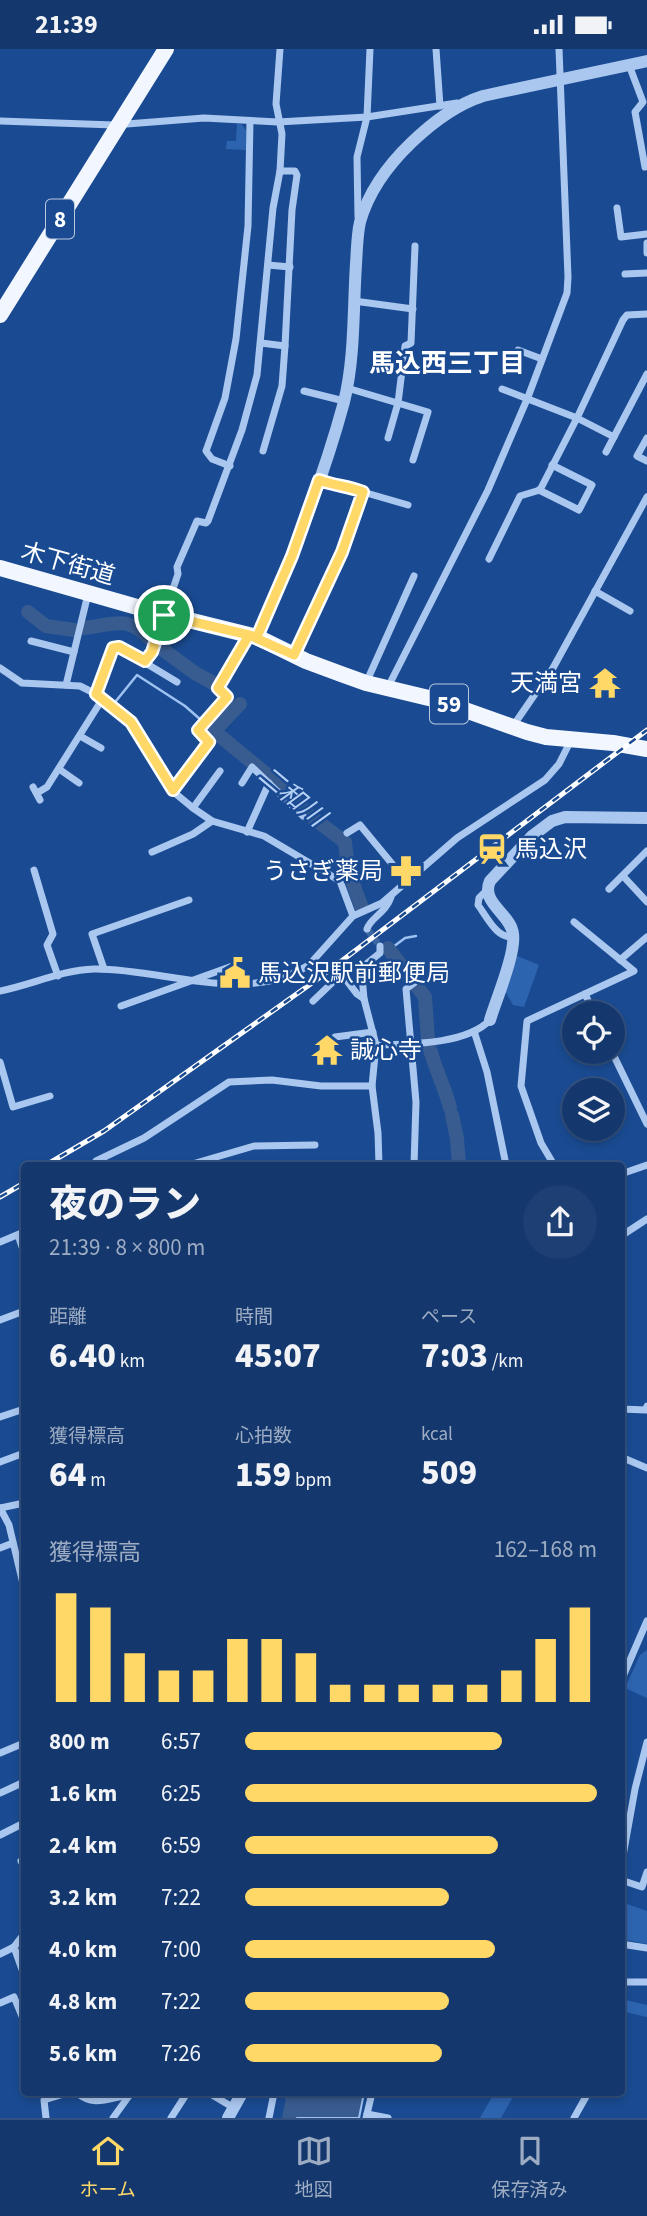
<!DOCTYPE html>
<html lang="ja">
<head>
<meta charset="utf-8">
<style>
	body { margin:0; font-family:"Source Sans 3","Noto Sans JP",sans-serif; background:#1d3f73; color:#f1f3f6; height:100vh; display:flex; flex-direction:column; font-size:26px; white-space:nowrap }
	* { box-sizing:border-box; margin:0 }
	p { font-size:23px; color:#9dacc2 }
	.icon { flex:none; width:38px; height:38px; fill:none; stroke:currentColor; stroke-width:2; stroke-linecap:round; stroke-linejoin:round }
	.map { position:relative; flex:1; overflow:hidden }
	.details { position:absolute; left:21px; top:1113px; width:604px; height:934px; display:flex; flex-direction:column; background:#14386e; border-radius:7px; box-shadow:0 4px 10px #0003,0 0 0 2px #335281 }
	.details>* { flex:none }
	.tools { position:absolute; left:562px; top:952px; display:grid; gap:14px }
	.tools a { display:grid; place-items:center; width:63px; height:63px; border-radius:50%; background:#14386e; box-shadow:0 4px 10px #0003,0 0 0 2px #335281; font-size:35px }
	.pin { position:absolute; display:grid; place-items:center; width:60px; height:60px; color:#fff; margin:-30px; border:4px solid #fff; border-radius:50%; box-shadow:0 2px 7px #0007 }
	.round { display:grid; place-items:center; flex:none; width:74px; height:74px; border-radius:37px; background:#1d3f73 }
	.summary { display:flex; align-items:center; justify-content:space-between; height:119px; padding:0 28px }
	h1 { font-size:38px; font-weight:800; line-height:52px }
	.metrics { display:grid; grid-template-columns:repeat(3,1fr); gap:10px; height:119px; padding:7px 28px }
	.metrics div { display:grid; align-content:center }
	.metrics b { font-size:35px; font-weight:800 }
	.metrics small { font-size:19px; font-weight:400 }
	.metrics p { font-size:19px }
	.chart { height:196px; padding:14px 28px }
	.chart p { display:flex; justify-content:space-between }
	.chart svg { width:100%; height:126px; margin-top:7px; stroke:#ffd868; stroke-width:6 }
	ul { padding:0 28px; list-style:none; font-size:23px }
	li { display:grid; grid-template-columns:112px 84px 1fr; align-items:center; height:52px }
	li i { height:18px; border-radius:9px; background:#ffd868 }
	.status { display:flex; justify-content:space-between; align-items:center; height:49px; padding:0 35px; background:#14386e; direction:ltr }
	.status svg { height:19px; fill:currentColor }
	.tabs { display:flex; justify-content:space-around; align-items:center; height:98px; border-top:2px solid #335281; background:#14386e; font-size:19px; color:#9dacc2 }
	.tabs a { display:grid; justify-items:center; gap:4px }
	.tabs .active { color:#ffd868 }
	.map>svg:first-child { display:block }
</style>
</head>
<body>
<div class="status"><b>21:39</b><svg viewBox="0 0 49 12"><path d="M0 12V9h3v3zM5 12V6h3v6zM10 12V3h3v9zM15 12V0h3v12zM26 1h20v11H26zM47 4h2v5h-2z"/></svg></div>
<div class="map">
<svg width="647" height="2069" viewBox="0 0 647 2069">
	<rect width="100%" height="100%" fill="#1a4b92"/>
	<g fill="#2d64b0">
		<polygon points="237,75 241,75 246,81 246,101 226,100 227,92 236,92"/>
		<polygon points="517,907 539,916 524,958 513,956 505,942"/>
		<polygon points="647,1601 647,1649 625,1639 640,1606"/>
		<polygon points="621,1853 647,1862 647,1895 621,1890"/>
		<polygon points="621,1936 627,1937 625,1951 647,1956 647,1968 621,1962"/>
		<polygon points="487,2044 515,2044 501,2069 480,2069 492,2048"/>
	</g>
	<polygon fill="#395c90" stroke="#9dc2f1" stroke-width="2" points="298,2044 364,2044 359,2069 293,2069"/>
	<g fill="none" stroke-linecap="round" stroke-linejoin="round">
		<g stroke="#9dc2f1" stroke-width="2.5">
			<polyline points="116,652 137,626 185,657 201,671"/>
			<polyline points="389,901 405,889 416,887"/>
		</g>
		<g stroke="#395c90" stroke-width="14">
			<polyline points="28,563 46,577 74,581"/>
			<path d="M84 579C114 576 126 565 150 590"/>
			<polyline points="158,597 195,624 215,635"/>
			<polyline points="240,655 214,682 276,733 313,769 345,793 348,821 362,859"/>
			<polyline points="388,899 412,931"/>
			<polyline points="416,936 425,948 428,991"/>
			<path d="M430 1000C435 1020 445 1038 450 1059"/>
			<polyline points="452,1066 457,1090 459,1116"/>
			<polyline points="289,2069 294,2044"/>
		</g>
		<polyline stroke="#3c66a2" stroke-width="7" stroke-dasharray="7 3.5" stroke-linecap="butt" points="367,880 380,897"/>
		<g stroke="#aac7ef" stroke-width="7">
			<polyline points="436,0 440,57"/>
			<polyline points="629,16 643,53 635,63 645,118"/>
			<polyline points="0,72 114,76 204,69 278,73 367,68 457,54"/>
			<polyline points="617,159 621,188 647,185"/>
			<polyline points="358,168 357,108 367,68 370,0"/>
			<polyline points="647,194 647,204"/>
			<polyline points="268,216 290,218"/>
			<polyline points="625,225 647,224"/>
			<polyline points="354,252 413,260"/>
			<polyline points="261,294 285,297 292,161 297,126 295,122 280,122"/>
			<polyline points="518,301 542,310"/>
			<polyline points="347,339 428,363 413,411"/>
			<polyline points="304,342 344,352"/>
			<polyline points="614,388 577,369 623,271 627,266 647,265"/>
			<polyline points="388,389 398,354 405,297 411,294 415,197"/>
			<polyline points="647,389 637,407 647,412"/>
			<polyline points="263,402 282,337 285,297"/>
			<polyline points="606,403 647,325"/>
			<polyline points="230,417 212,410 206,402 225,349 236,290 248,177 250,72"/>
			<polyline points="319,431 336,438 353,438 363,443 408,456"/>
			<polyline points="539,441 579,461 592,436 552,416"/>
			<polyline points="489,510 520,447 540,441 577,369 502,340"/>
			<polyline points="595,542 630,562"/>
			<polyline points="31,592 74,603"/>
			<polyline points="294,605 342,503 363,443"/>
			<polyline points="145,612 152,602 178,525 177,518 197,472 206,474 208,472 242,381 257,326 273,159 280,122 282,85 276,55 280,0"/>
			<polyline points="0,619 22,634 80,637 96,645 131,673 176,745 193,759 212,772 264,787 340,832 353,867"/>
			<polyline points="366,634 414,527"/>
			<polyline points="66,636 88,545"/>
			<polyline points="388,638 488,441 528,348 567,244 568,228 559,0"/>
			<polyline points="96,645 113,599 119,598 177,633"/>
			<polyline points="513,677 553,619 647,448"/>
			<polyline points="80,687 101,699"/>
			<polyline points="59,720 79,734"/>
			<polyline points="242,734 252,718 303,767"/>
			<polyline points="33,738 40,751"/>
			<polyline points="173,741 209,693 198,681 227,648 218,639 248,586"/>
			<polyline points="37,744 47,738 103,649"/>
			<polyline points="193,759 220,722"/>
			<polyline points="247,783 269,734"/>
			<polyline points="347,784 360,776 407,833"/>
			<polyline points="152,803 193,785 212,772"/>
			<polyline points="34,821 53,885 47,896 58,927"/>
			<polyline points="623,827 647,853"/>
			<polyline points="609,840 647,802"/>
			<path d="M487 841 479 849 478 856C487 868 498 892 514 887"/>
			<path d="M367 880C370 869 386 864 391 848"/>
			<polyline points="620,911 647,888"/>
			<polyline points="104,920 92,885 189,851"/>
			<polyline points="414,934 406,940 416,1053 414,1116"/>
			<path d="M0 942C31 936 62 921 94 920 164 919 245 957 309 916L353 867 382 854 457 789 545 731 559 715 571 691"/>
			<polyline points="585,945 594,964"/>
			<polyline points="313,952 334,932 344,928 357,945 364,950"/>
			<polyline points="121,957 238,915"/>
			<polyline points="474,982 487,1023 506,1116"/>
			<polyline points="335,988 373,983"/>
			<path d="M376 996C408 995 466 996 490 971"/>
			<polyline points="612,1003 647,1075"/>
			<polyline points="0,1013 13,1058 50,1047"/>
			<polyline points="97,1116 96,1112 144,1089 229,1033 272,1031 321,1037 372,1037"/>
			<polyline points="189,1116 254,1097 315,1096"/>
			<polyline points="379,1116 378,1084 372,1037 376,996 364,950 362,927 365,916 380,904 380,897"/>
			<polyline points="554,1116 541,1094 521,1037 527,972 634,922 574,873"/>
			<polyline points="621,1125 647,1116"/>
			<polyline points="18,1186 24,1204"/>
			<polyline points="621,1187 647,1170"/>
			<polyline points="0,1193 24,1183"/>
			<polyline points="0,1271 24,1262"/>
			<polyline points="621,1360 646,1361 647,1357"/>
			<polyline points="0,1368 24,1360"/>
			<polyline points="621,1408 647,1419"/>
			<polyline points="0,1413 24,1404"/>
			<polyline points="0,1459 9,1476 24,1539"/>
			<polyline points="0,1459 24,1454"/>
			<polyline points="0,1499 13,1494"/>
			<polyline points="621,1632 647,1572"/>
			<polyline points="0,1704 24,1694"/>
			<polyline points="0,1744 24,1733"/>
			<polyline points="0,1786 24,1774"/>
			<polyline points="21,1812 24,1818"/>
			<polyline points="621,1818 635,1740 647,1693"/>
			<polyline points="621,1831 642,1838 647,1823"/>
			<polyline points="621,1895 647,1899"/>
			<polyline points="14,1898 24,1926"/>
			<polyline points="0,1905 14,1898 24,1885"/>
			<polyline points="621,1933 647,1933"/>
			<polyline points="0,1954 14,1948 24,1972"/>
			<path d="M77 2044C94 2059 111 2048 130 2046"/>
			<polyline points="209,2044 234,2059"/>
			<polyline points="367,2065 388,2069"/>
			<polyline points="46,2069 44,2051 67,2044"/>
			<polyline points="113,2069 131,2044"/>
			<polyline points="171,2069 187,2044"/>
			<polyline points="269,2069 274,2044"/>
			<polyline points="366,2069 372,2044"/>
			<polyline points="574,2069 588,2044"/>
		</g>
		<g stroke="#aac7ef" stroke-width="12">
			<path d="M257 588C291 512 322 434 344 353 355 309 353 260 356 215 357 201 357 186 360 173 369 141 389 115 412 93 433 73 455 56 483 47L647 12"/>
			<path d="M490 971C496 951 516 904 513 885 511 865 480 854 490 832L532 787 552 772 565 768 647 769"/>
			<polyline points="228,2069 242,2044"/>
		</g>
		<g stroke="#f2f7ff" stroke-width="16">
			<polyline points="0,266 166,0"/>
			<polyline points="0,519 144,560 257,588 306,612 341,625 366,634 437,651 527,683 546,688 613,694 647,700"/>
		</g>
		<defs>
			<g id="rail">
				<polyline points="46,1116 104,1082 319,929 647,681"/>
				<polyline points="0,1148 24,1134"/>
			</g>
		</defs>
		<use href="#rail" stroke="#fff" stroke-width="5"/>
		<use href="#rail" stroke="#1a4b92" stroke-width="2.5" stroke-dasharray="8" stroke-linecap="butt"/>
	</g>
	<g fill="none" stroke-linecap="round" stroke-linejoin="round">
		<defs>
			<path id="route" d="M164 566 152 603 145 612 119 598 113 599 96 645 131 673 173 741 209 693 198 681 227 648 218 639 249 586 257 588 292 507 319 431C335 437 349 437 363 443L342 503 294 606 249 586 164 566"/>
		</defs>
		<use href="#route" stroke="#fff" stroke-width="14"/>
		<use href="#route" stroke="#ffd868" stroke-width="9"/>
	</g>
	<defs>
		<symbol id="temple-bare" viewBox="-9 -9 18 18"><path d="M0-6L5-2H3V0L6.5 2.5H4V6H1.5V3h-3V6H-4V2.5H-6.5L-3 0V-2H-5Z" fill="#ffd868" stroke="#1a4b92" stroke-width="2.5" paint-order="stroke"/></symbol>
		<symbol id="station-bare" viewBox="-9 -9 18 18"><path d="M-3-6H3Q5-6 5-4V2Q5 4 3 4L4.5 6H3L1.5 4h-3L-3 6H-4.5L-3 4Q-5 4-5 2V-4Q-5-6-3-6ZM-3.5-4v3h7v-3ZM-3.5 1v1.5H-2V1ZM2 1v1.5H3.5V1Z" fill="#ffd868" stroke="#1a4b92" stroke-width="2.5" paint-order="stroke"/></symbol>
		<symbol id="pharmacy-bare" viewBox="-9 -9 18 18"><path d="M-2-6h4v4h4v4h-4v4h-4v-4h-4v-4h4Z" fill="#ffd868" stroke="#1a4b92" stroke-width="2.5" paint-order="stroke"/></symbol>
		<symbol id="civic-bare" viewBox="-9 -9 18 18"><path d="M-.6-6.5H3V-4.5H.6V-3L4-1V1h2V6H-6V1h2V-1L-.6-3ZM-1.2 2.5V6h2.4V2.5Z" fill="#ffd868" stroke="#1a4b92" stroke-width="2.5" paint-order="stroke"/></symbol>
	</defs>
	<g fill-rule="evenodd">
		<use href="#temple-bare" x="583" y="612" width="44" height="44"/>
		<use href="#station-bare" x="470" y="778" width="44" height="44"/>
		<use href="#pharmacy-bare" x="384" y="800" width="44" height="44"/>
		<use href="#civic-bare" x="213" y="902" width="44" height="44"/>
		<use href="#temple-bare" x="305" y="979" width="44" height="44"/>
	</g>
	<g text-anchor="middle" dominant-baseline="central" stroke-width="5" stroke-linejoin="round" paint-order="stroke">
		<g fill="#1a4b92" stroke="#bac9de" stroke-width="2">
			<rect x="46" y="150.5" width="28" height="39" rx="5"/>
			<rect x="430" y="635.5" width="38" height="39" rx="5"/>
		</g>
		<g font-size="23" font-weight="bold" fill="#fff">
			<text x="60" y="170">8</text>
			<text x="449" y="655">59</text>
		</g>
		<g font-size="24" fill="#fff" stroke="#1a4b92">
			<text transform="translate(68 515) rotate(16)">木下街道</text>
		</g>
		<g font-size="24" fill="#fff" stroke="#1a4b92" text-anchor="start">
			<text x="582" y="634" text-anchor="end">天満宮</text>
			<text x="515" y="800">馬込沢</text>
			<text x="383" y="822" text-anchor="end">うさぎ薬局</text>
			<text x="258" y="924">馬込沢駅前郵便局</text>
			<text x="350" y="1001">誠心寺</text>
		</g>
		<g font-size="26" font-weight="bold" fill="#fff" stroke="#1a4b92">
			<text x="447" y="314">馬込西三丁目</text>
		</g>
		<g font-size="26" font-style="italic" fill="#b6d1f6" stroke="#1a4b92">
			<text transform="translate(292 747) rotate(40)">二和川</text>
		</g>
	</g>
</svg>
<div class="tools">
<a><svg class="icon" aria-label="locate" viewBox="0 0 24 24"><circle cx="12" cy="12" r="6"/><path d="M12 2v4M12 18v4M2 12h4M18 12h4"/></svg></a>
<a><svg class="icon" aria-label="layers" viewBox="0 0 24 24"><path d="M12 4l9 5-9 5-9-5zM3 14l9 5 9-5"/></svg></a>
</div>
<div class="pin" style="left:164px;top:566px;background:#1e9e55"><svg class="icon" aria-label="arrive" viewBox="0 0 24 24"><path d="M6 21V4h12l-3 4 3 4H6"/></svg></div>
<section class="details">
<div class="summary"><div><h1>夜のラン</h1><p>21:39 · 8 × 800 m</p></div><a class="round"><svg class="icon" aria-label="share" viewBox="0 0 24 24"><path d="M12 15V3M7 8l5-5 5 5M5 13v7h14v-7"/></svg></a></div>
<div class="metrics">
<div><p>距離</p><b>6.40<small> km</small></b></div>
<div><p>時間</p><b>45:07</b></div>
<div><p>ペース</p><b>7:03<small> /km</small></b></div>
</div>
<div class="metrics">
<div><p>獲得標高</p><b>64<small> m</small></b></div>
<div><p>心拍数</p><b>159<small> bpm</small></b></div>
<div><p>kcal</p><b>509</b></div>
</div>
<div class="chart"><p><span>獲得標高</span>162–168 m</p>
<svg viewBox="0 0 160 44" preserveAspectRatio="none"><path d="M5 44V6M15 44V11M25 44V27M35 44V33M45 44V33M55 44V22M65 44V22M75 44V27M85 44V38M95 44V38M105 44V38M115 44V38M125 44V38M135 44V33M145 44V22M155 44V11"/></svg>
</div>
<ul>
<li><b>800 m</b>6:57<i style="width:73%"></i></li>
<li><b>1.6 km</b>6:25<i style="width:100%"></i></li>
<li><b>2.4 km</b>6:59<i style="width:72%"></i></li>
<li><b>3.2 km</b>7:22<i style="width:58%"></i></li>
<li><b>4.0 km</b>7:00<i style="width:71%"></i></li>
<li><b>4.8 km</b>7:22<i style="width:58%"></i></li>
<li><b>5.6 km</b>7:26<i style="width:56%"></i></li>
</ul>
</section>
</div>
<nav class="tabs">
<a class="active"><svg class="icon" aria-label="home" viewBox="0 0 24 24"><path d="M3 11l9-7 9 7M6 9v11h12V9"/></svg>ホーム</a>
<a><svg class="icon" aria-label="map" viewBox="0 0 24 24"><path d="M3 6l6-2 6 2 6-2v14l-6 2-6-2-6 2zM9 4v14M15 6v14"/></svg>地図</a>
<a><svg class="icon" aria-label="saved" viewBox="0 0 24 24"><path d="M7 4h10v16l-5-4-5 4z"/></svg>保存済み</a>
</nav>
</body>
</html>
